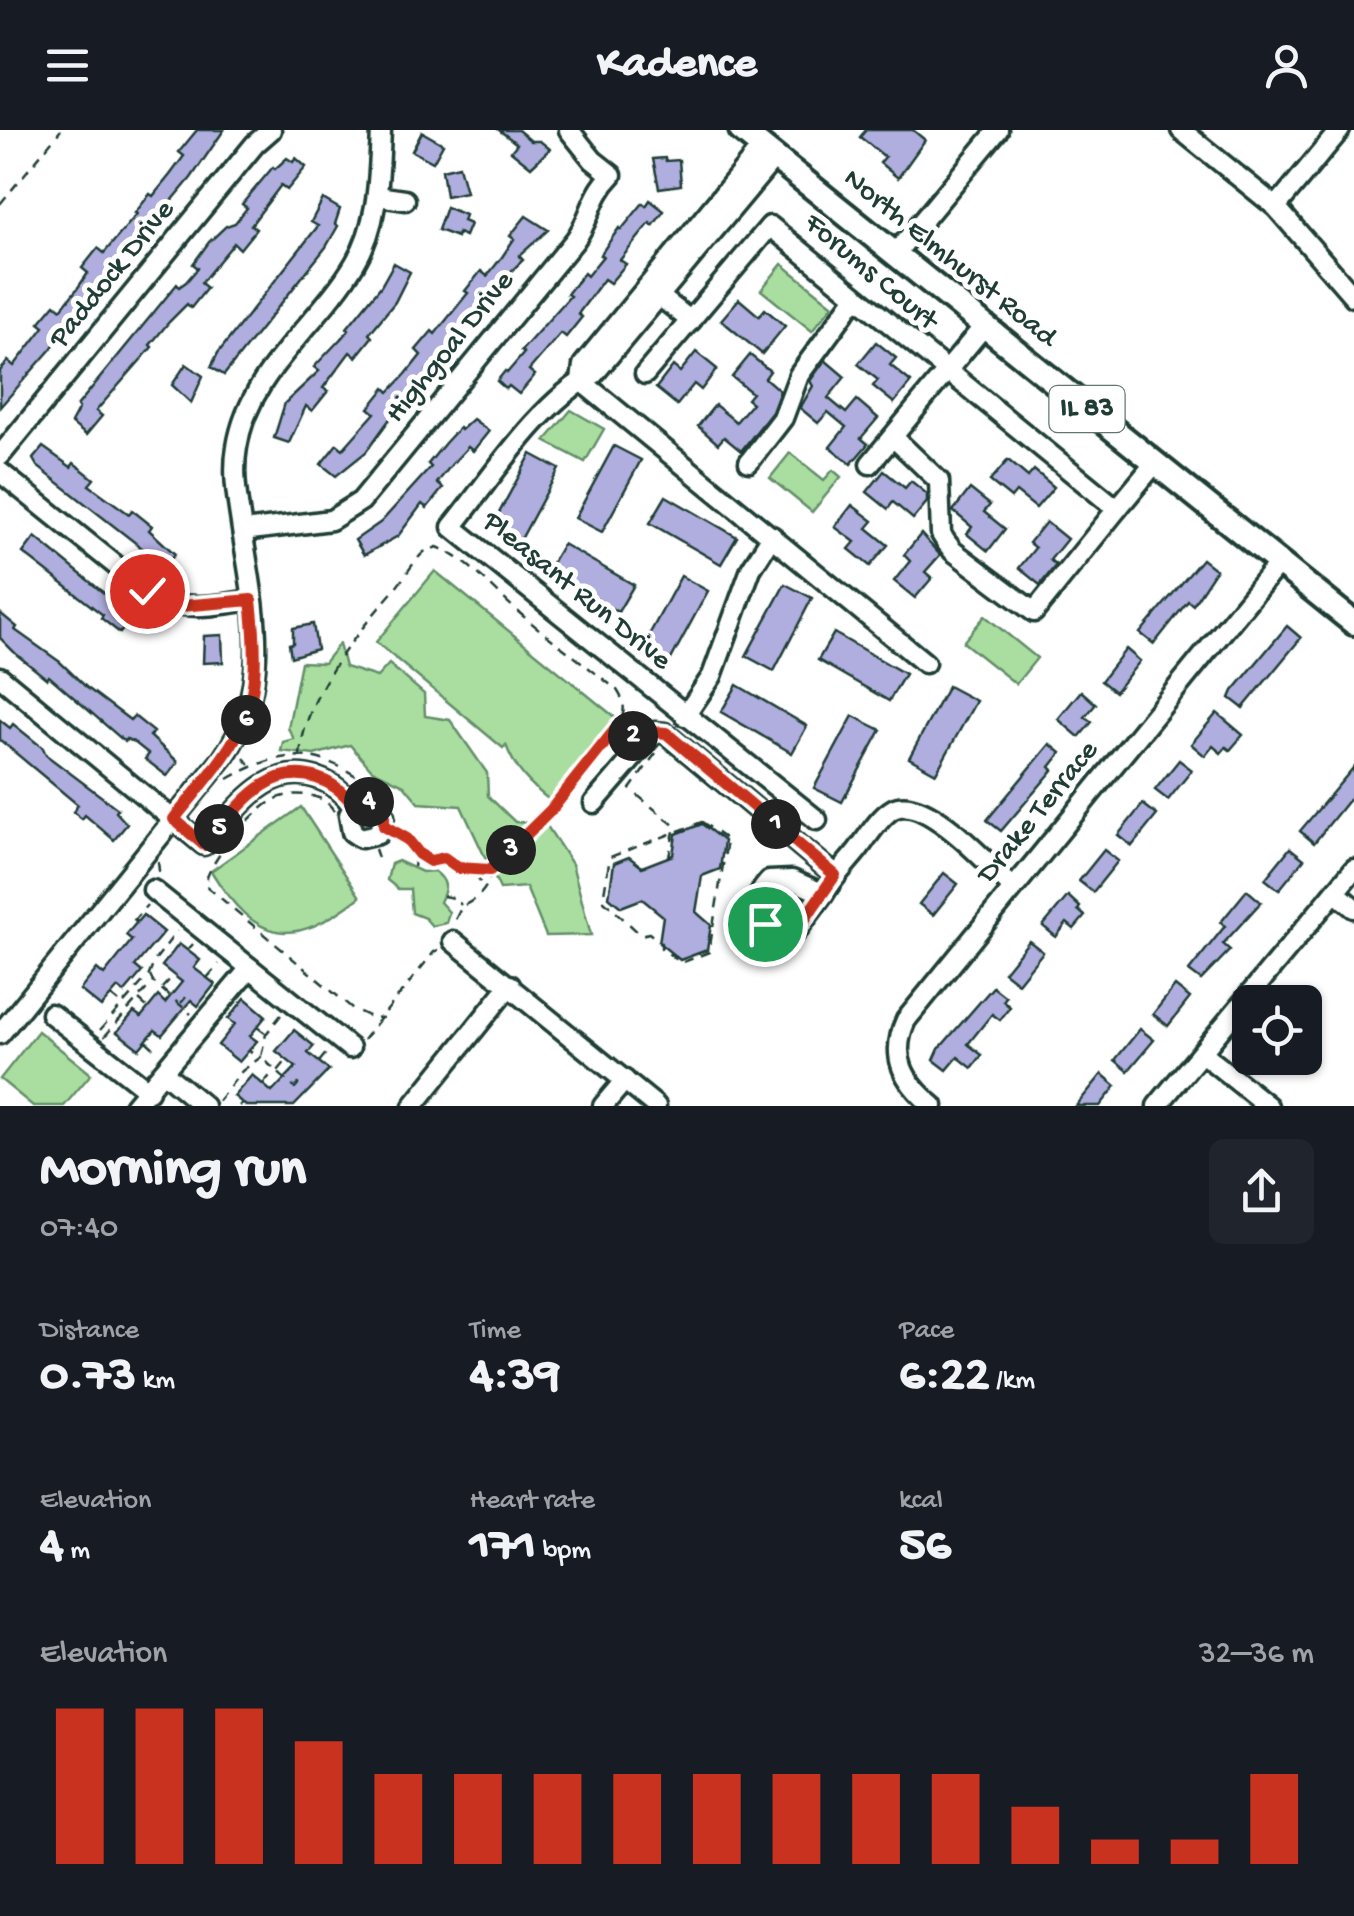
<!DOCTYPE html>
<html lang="en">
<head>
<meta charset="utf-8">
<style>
	body { margin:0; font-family:"Gochi Hand",sans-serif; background:#20242c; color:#f1f3f6; height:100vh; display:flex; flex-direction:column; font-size:38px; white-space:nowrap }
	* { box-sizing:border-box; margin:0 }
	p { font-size:32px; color:#9ea1a6 }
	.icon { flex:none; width:55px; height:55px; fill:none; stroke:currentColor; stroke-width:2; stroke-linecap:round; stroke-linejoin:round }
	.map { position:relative; height:976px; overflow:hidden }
	.drawer { display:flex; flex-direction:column; background:#171b24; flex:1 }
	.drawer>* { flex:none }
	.fabs { position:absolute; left:1232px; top:855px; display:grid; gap:20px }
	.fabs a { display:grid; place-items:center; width:90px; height:90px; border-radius:15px; background:#171b24; box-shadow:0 2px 8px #0004; font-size:50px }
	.pin { position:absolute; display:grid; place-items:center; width:85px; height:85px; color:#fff; margin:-42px; border:5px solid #fff; border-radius:50%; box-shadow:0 2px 10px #0007 }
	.km { position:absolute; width:50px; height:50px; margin:-25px; border-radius:50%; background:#222; color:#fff; font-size:28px; line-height:50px; text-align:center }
	.round { display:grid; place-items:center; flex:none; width:105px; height:105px; border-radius:15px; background:#20242c }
	.summary { display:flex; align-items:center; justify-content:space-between; height:170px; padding:0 40px }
	h1 { font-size:55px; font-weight:800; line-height:75px }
	.stats { display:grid; grid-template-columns:repeat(3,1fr); gap:15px; height:170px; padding:10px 40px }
	.stats div { display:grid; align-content:center }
	.stats b { font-size:50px; font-weight:800 }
	.stats small { font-size:28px; font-weight:400 }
	.stats p { font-size:28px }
	.chart { height:280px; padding:20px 40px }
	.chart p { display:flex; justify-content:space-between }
	.chart svg { width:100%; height:180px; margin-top:10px; stroke:#c8321e; stroke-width:6 }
	header { display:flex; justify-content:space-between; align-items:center; height:130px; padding:0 40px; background:#171b24; font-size:45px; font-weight:800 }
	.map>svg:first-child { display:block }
</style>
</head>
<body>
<header><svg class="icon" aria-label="menu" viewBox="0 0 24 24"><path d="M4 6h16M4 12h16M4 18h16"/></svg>Kadence<svg class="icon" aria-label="person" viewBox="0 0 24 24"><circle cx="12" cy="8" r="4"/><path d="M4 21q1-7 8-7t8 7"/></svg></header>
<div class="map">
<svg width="1354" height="976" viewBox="0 0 1354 976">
	<rect width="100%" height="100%" fill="#fff"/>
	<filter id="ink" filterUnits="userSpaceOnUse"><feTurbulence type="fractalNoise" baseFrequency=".01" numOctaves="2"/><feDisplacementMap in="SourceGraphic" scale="20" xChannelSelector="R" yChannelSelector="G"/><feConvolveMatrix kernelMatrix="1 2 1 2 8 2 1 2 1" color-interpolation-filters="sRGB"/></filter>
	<g filter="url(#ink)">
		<g fill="#aadea0" stroke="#648e6a" stroke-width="2.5">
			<polygon points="782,134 833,175 812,201 761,160"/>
			<polygon points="571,280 604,299 585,332 545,311"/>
			<polygon points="790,323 824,350 833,340 841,347 812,382 770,348"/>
			<path d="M435 441 617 589 552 672C531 656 515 640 506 615L503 618 376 512Z"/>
			<polygon points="985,486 1037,528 1016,554 963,512"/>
			<polygon points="339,514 345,537 377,547 389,534 424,564 425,586 450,590 487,643 488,666 515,692 545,693 572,734 591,805 546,806 526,757 500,759 461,676 419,673 404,655 372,640 350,615 314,625 281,621 283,612 294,609 288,598 301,532 324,533"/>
			<path d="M301 677 360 767C293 819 257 815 211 741Z"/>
			<path d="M398 731 422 742 434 741C448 751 447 758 440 772L449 782 446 793 432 796 425 788 412 783 410 759H398L387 750 391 734Z"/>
			<polygon points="38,901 91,944 64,976 33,976 0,949"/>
		</g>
		<g fill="#b0aedf" stroke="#1f3d34" stroke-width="2.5">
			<polygon points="197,0 224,0 191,48 113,142 110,139 94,159 98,162 85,178 78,181 51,219 0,277 0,241 8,231 14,236 44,197 39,193 55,174 61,179 77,159 88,143 82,138 98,118 104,123 137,84 135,83 150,64 153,66 170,45 184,26 179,22"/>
			<polygon points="499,0 518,0 531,11 540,11 550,19 531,37 511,21 517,14"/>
			<polygon points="866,0 913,0 925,10 898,48 880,33 885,27 860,7"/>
			<polygon points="422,2 443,14 433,32 412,21"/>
			<polygon points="287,28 293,32 296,28 306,37 287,60 281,55 251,95 256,99 240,119 234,113 201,153 207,158 191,178 187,174 169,192 150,215 152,217 96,281 102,286 86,305 71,293 79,278 77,276 177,154 179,157 186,152 198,138 193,134 209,112 226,96 235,93 247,78 242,74 273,37 275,39"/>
			<polygon points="665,28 666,31 679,30 681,55 659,58 653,29"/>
			<polygon points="459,36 466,62 446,66 442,40"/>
			<polygon points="323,69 340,79 335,94 338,96 326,117 224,245 211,237 218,223 318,96 311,92"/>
			<polygon points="650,70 664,81 653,96 650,93 620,130 626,134 610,153 604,149 578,184 582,187 566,207 561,203 529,240 535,245 519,264 509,256 506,259 497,251 505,241 507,243 524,223 521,221 570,166 567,164 584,143 587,146 603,126 600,125 619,98 621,100 643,73 646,76"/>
			<polygon points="446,77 465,85 463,91 470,94 465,106 458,103 457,107 438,100"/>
			<polygon points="526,86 548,100 519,126 523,130 504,148 446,224 444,222 427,241 430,244 399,281 397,279 366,322 336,346 321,334 337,314 343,319 375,283 369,278 385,258 389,262 406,244 421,225 416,220 432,201 435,204 468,163 465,161 481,141 487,146 502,127 514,109 510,106"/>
			<polygon points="394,133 410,142 395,172 369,204 372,207 356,227 350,222 323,258 328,261 312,281 306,276 289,313 274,308 285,273 319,241 314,237 349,200 347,198 381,156"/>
			<polygon points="739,169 759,186 765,179 785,196 762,224 721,190"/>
			<polygon points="876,212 896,228 890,235 911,252 894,273 873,256 878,250 858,234"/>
			<polygon points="696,222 717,239 701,260 694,254 677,275 656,258 673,236 680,242"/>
			<polygon points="750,225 770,241 765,248 780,261 772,282 741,321 724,307 718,314 698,296 715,275 736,292 752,273 747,269 752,263 732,247"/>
			<polygon points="825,230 845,247 828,268 846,283 857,270 878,288 861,308 868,314 851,334 830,317 846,297 828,282 818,293 800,278 813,256 810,251"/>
			<polygon points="186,234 203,246 191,273 172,255"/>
			<polygon points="473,289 489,301 473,321 468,317 452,334 437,353 443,358 427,378 422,374 398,406 364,425 355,410 381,392 431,337 428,334 445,313 459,298 461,300"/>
			<polygon points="614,316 641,330 602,402 575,388"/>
			<polygon points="43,317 71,337 74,333 94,349 89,355 129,384 132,380 152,396 149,400 175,424 165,436 37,336 33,329"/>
			<polygon points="531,324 559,339 520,411 492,396"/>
			<polygon points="1008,330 1028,347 1034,340 1054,357 1036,378 1016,362 1011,368 990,351"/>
			<polygon points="884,341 905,358 911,351 927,364 927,372 913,389 893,372 888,379 867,362"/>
			<polygon points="970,359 990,375 984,382 1005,399 988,421 967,404 972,397 953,381"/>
			<polygon points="666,366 737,407 721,434 650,393"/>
			<polygon points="852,375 873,391 867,398 888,415 870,436 849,419 855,412 835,397"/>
			<polygon points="1046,392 1067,409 1050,430 1056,435 1040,455 1019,438 1035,418 1029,413"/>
			<polygon points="921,404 940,425 925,442 932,448 915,468 894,451 910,431 904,425"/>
			<polygon points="35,407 127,482 132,488 120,503 101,488 103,485 23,423"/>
			<polygon points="563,414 634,455 618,482 547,441"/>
			<polygon points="1202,429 1216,440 1193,475 1188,471 1154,514 1140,503"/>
			<polygon points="681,446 708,461 669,533 642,518"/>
			<polygon points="785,454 812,468 774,541 746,526"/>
			<polygon points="0,483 17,497 15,500 60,532 86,557 130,590 134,586 154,602 150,606 178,632 167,646 145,629 149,624 134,612 127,609 125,612 49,546 47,549 16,524 0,508"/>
			<polygon points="313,494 317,519 291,527 289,514 293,513 293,498"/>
			<polygon points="1287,496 1301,508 1243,578 1230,568 1233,561"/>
			<polygon points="834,503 905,544 889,571 818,530"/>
			<polygon points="222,505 223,532 203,533 204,506"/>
			<polygon points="1126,519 1140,531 1115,562 1101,551"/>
			<polygon points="737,555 807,596 792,623 721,582"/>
			<polygon points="948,556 976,571 936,643 909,628"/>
			<polygon points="1081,561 1096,574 1085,587 1092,592 1079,607 1058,589"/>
			<polygon points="1217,583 1243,605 1230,620 1226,617 1221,623 1213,616 1205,626 1191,614"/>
			<polygon points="853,586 881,600 842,672 814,658"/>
			<polygon points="0,590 10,598 13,594 43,618 46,625 118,679 116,682 127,694 114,710 85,685 82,689 73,682 78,675 0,610"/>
			<polygon points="1050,614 1061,623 1050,637 1053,640 1001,701 987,690"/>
			<polygon points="1179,630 1192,640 1168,670 1155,660"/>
			<polygon points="1354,637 1354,671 1350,668 1314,713 1300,701"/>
			<polygon points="1143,674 1157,685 1132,716 1118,705"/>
			<polygon points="702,694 724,711 720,739 702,746 696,782 711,795 707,820 680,830 659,813 663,786 642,769 621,777 609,767 614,733 629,727 642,737 673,725 676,704"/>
			<polygon points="1290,718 1304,729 1279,760 1265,749"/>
			<polygon points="1104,720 1118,731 1093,762 1079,751"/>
			<polygon points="944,743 958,754 933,785 919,774"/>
			<polygon points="1247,760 1261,772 1223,814 1230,820 1201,850 1189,841 1225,796 1221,792"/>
			<polygon points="1068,766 1080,777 1078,780 1085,786 1074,799 1067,793 1056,807 1043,796"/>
			<polygon points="143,785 164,802 135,836 142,842 124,863 118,858 101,877 80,860 97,839 104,845 132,810 126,805"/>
			<polygon points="1029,811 1043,822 1018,853 1004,842"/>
			<polygon points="179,814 200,830 194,838 215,854 198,876 191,870 162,905 155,900 139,919 117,902 134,882 141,887 158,866 165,873 182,852 162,836"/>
			<polygon points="1175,856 1190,868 1168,896 1153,884"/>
			<polygon points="993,857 1006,867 1003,871 1010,877 1000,890 992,884 968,914 982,925 972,938 958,927 947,940 934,930 939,919"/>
			<polygon points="245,868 266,886 250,906 257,911 239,932 218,915 235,894 228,889"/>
			<polygon points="1140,899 1154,910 1128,941 1115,930"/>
			<polygon points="294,900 314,916 308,923 329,940 294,976 246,976 234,966 252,945 272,962 296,937 276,921"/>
			<polygon points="1102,944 1116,956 1100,976 1076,976"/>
		</g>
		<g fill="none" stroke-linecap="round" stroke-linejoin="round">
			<defs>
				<g id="minor">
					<polyline points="1181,0 1276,77 1354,167"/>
					<path d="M775 27 594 244C539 272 491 349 452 397L817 690"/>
					<polyline points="377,66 405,70"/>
					<polyline points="1276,77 1340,0"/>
					<polyline points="895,124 998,0"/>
					<polyline points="659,166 691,191"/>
					<polyline points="645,244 770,96 1117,379 1034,482 953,421 946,412 941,404 939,351 893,307"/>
					<polyline points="581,251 925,533"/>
					<polyline points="581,251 583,235 762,17"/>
					<polyline points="0,326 255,14 271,0"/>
					<polyline points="749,332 783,288 799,245 856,167"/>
					<polyline points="870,334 984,196"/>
					<path d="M0 342 155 467C187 482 217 475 251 470"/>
					<polyline points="1117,379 1155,333"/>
					<path d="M243 401 331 390 361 371 575 110C592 87 590 67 612 45L593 30 569 0"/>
					<path d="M0 547 204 715C236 683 265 631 317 648 332 653 345 663 353 677L349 685 352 702 361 708 378 704 384 686 380 678 362 671 353 677"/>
					<polyline points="685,586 712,546 751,439 772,406"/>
					<polyline points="594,673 655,602 665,603 835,745"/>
					<polyline points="153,760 350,918"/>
					<polyline points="1335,762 1354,778"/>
					<path d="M824 764 795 803 784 808C760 791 745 777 769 751L792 750 824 764C833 747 845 736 857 721 867 708 879 687 893 679 925 662 991 737 1013 758"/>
					<polyline points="453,811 656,976"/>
					<polyline points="51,884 149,961"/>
					<path d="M0 904 223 628C273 556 255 481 242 400 238 372 232 345 237 317 249 240 318 196 355 133 379 93 379 45 381 0"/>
					<polyline points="1202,923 1268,976"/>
					<polyline points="163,942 204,976"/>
					<polyline points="134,976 250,838"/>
					<polyline points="413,976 510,855"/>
					<polyline points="603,976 625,950"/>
					<path d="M933 976C904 952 889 927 906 890L1278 434"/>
					<polyline points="1157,976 1354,739"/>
				</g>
				<polyline id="major" points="741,0 1354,493"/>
			</defs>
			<use href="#minor" stroke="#1f3d34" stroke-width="25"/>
			<use href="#major" stroke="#1f3d34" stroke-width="30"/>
			<g stroke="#1f3d34" stroke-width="2.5" stroke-dasharray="10 8" stroke-linecap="butt">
				<polyline points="0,74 61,0"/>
				<polyline points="620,596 633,607"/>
				<polyline points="656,623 630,659 675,696 669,727"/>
				<path d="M300 626C305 563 355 506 395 459 405 447 412 433 424 422L437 417C472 431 494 462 523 486 553 511 586 535 617 560 627 575 625 584 616 600L551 680 490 740"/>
				<polyline points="244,628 250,635"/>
				<path d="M228 649C285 617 321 618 373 658"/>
				<path d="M334 681C328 671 319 667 308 665 297 664 286 664 276 669 254 679 208 731 205 755L353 879 370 887 383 888"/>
				<polygon points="702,692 727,710 709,822 681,833 661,818 661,813 649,803 641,805 603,770 610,727"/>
				<path d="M395 703C409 710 416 723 430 731L444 728 458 738 490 740C491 757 477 770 462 776L455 790 456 797"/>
				<polyline points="375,719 378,728"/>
				<polyline points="158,732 160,749"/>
				<polyline points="414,737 416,723"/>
				<polyline points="476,743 483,759"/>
				<polyline points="443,766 455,768 461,775"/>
				<polyline points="136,792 134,790 147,775"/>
				<polyline points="187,821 193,814"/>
				<polyline points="150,846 153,852 191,884"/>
				<polyline points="207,848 219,834"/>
				<polyline points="162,858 174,845"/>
				<polyline points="111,866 121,874"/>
				<polyline points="139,870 148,878"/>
				<polyline points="181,873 186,867"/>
				<polyline points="281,885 266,904 261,927 295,958 300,952"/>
				<polyline points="257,897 265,903"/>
				<polyline points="100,900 149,845 155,830 177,801"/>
				<polyline points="104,907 153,852"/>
				<polyline points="363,910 434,822 442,818"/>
				<polyline points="146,911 159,923"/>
				<polyline points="319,932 327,922"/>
				<polyline points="278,941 287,930"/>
				<polyline points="263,954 274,941"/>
				<polyline points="218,971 242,941 261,927 249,921"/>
				<polyline points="239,976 242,973"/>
			</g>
			<use href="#minor" stroke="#fff" stroke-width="18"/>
			<use href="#major" stroke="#fff" stroke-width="22"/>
		</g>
	</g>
	<g fill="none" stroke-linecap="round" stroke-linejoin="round" filter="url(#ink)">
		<defs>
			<path id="route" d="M147 461 181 476 251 470C264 586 245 602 174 689L204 715C236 683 265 631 317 648 332 653 345 663 354 676 367 668 377 673 384 686V696L407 709 419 724 430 731 444 728 458 738 490 740 551 680 619 595 642 614 656 602 666 603 835 745 795 803 784 808 765 794"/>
		</defs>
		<use href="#route" stroke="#fff" stroke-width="20"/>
		<use href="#route" stroke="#c8321e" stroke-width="12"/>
	</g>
	<g text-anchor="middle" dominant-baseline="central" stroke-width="10" stroke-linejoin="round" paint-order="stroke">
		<rect fill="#fff" stroke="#627771" stroke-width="2.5" x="1049.5" y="256" width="75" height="46" rx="8"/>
		<g font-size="28" font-weight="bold" fill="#1f3d34">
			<text x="1087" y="279">IL 83</text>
		</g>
		<g font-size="30" fill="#1f3d34" stroke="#fff">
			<text transform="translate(949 129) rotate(39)">North Elmhurst Road</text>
			<text transform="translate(870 143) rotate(40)">Forums Court</text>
			<text transform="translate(113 145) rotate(-51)">Paddock Drive</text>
			<text transform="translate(451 218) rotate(-51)">Highgoal Drive</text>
			<text transform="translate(576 462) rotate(39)">Pleasant Run Drive</text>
			<text transform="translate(1039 683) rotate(-51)">Drake Terrace</text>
		</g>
	</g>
</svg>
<div class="fabs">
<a><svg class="icon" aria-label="locate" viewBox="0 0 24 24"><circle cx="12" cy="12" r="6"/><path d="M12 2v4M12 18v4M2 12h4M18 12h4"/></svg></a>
</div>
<div class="pin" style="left:765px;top:794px;background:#1e9e55"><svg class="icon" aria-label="arrive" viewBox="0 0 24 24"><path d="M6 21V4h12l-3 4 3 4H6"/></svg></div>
<div class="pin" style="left:147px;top:461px;background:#d93025"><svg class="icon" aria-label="check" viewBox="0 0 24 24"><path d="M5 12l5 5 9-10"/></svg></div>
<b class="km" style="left:776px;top:694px">1</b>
<b class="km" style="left:633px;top:606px">2</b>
<b class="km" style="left:511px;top:720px">3</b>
<b class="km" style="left:369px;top:672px">4</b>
<b class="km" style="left:219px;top:699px">5</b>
<b class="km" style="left:246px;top:590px">6</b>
</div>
<section class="drawer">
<div class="summary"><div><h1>Morning run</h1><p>07:40</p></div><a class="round"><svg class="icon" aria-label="share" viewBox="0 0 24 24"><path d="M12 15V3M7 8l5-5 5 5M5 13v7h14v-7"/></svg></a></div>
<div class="stats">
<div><p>Distance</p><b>0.73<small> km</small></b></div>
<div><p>Time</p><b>4:39</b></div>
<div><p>Pace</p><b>6:22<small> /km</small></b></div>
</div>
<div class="stats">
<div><p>Elevation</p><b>4<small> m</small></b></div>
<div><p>Heart rate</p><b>171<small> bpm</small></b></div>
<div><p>kcal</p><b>56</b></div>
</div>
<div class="chart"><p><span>Elevation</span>32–36 m</p>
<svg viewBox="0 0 160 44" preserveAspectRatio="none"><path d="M5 44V6M15 44V6M25 44V6M35 44V14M45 44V22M55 44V22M65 44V22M75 44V22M85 44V22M95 44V22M105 44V22M115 44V22M125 44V30M135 44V38M145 44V38M155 44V22"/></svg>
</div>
</section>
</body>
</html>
